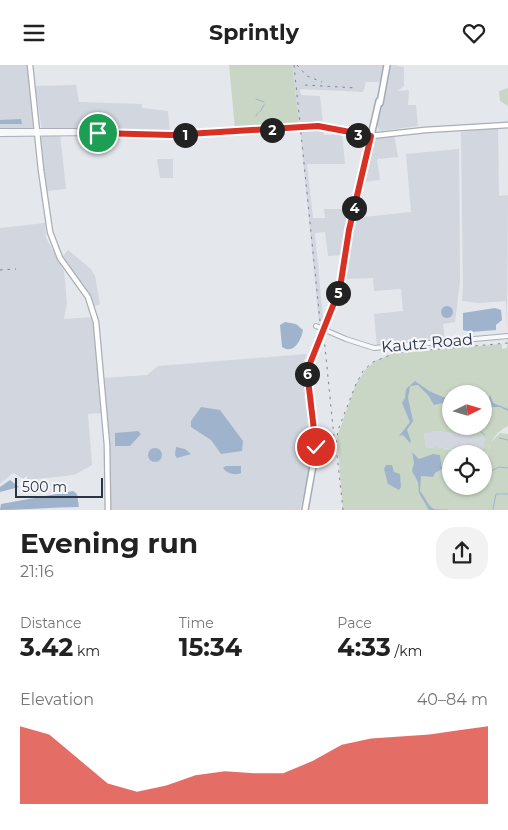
<!DOCTYPE html>
<html lang="en">
<head>
<meta charset="utf-8">
<style>
	body { margin:0; font-family:Montserrat,sans-serif; background:#f2f2f2; color:#222; height:100vh; display:flex; flex-direction:column; font-size:19px; white-space:nowrap }
	* { box-sizing:border-box; margin:0 }
	p { font-size:16px; color:#767676 }
	.icon { flex:none; width:28px; height:28px; fill:none; stroke:currentColor; stroke-width:2; stroke-linecap:round; stroke-linejoin:round }
	.map { position:relative; height:445px; overflow:hidden }
	.details { display:flex; flex-direction:column; background:#fff; flex:1 }
	.details>* { flex:none }
	.needle { width:32px; rotate:85deg }
	.fabs { position:absolute; left:442px; top:320px; display:grid; gap:10px }
	.fabs a { display:grid; place-items:center; width:50px; height:50px; border-radius:50%; background:#fff; box-shadow:0 1px 4px #0004; font-size:25px }
	.scale { position:absolute; left:15px; bottom:12px; width:88px; box-sizing:border-box; padding-left:5px; border:2px solid #2b3445; border-top:0; font-size:14px; line-height:18px; white-space:nowrap; color:#2b3445; -webkit-text-stroke:4px #f4f6f9; paint-order:stroke }
	.pin { position:absolute; display:grid; place-items:center; width:42px; height:42px; color:#fff; margin:-21px; border:2px solid #fff; border-radius:50%; box-shadow:0 1px 5px #0007 }
	.km { position:absolute; width:25px; height:25px; margin:-12px; border-radius:50%; background:#222; color:#fff; font-size:14px; line-height:25px; text-align:center }
	.round { display:grid; place-items:center; flex:none; width:52px; height:52px; border-radius:20px; background:#f2f2f2 }
	.summary { display:flex; align-items:center; justify-content:space-between; height:85px; padding:0 20px }
	h1 { font-size:28px; font-weight:700; line-height:38px }
	.stats { display:grid; grid-template-columns:repeat(3,1fr); gap:8px; height:85px; padding:5px 20px }
	.stats div { display:grid; align-content:center }
	.stats b { font-size:25px; font-weight:700 }
	.stats small { font-size:14px; font-weight:400 }
	.stats p { font-size:14px }
	.chart { height:140px; padding:10px 20px }
	.chart p { display:flex; justify-content:space-between }
	.chart svg { width:100%; height:90px; margin-top:5px; fill:#d93025; opacity:.7 }
	header { display:flex; justify-content:space-between; align-items:center; height:65px; padding:0 20px; background:#fff; font-size:22px; font-weight:700 }
	.map>svg:first-child { display:block }
</style>
</head>
<body>
<header><svg class="icon" aria-label="menu" viewBox="0 0 24 24"><path d="M4 6h16M4 12h16M4 18h16"/></svg>Sprintly<svg class="icon" aria-label="heart" viewBox="0 0 24 24"><path d="M12 20l-8-8c-3-5 5-10 8-4 3-6 11-1 8 4z"/></svg></header>
<div class="map">
<svg width="508" height="445" viewBox="0 0 508 445">
	<rect width="100%" height="100%" fill="#e4e7ec"/>
	<g fill="#d2d6de">
		<polygon points="0,0 29,0 33,64 0,65"/>
		<polygon points="292,0 385,0 382,17 366,17 363,27 300,24 301,30 320,31 323,59 299,59"/>
		<polygon points="394,0 404,2 404,21 398,26 409,25 408,40 416,40 418,61 380,66 377,61 389,1"/>
		<polygon points="76,20 79,37 142,39 142,43 168,46 170,69 42,65 35,21"/>
		<polygon points="323,62 324,70 342,69 345,99 307,99 313,153 325,153 324,144 352,144 343,190 328,191 325,167 315,168 323,253 319,258 300,63"/>
		<polygon points="498,62 499,131 508,130 507,270 506,236 478,238 462,236 463,221 461,67"/>
		<polygon points="60,69 66,124 46,126 41,73 44,70"/>
		<polygon points="394,69 398,92 377,94 380,115 363,117 375,74"/>
		<polygon points="459,84 460,217 455,257 443,259 445,276 377,282 374,249 403,246 401,224 374,226 373,213 343,214 354,153 411,147 406,89"/>
		<polygon points="157,94 173,94 173,113 160,113"/>
		<polygon points="45,158 46,173 64,206 67,238 64,254 94,252 103,348 88,349 92,400 76,409 66,411 26,415 13,408 0,419 0,163"/>
		<polygon points="68,185 91,204 95,211 100,239 94,242 83,220 62,192"/>
		<polygon points="307,289 303,298 302,317 310,364 309,405 300,445 109,445 103,313 147,310 158,301"/>
		<polygon points="437,366 485,373 482,389 437,382 426,383 424,367"/>
	</g>
	<g fill="#c9d6c5" fill-rule="evenodd">
		<polygon points="229,0 292,0 299,59 235,64"/>
		<polygon points="508,23 508,41 500,36 499,26"/>
		<path d="M508 272V361C483 374 485 397 490 422L488 386 491 377 500 368 508 369V445H343L337 372 356 319 365 305 375 296 392 289 502 279V284L507 283ZM451 329H484V361H451ZM437 366 485 373 482 389 484 421H451V389H471L437 382 426 383 424 368Z"/>
	</g>
	<g fill="#9fb4cc">
		<polygon points="21,54 22,59 0,59 0,55"/>
		<circle cx="447" cy="247" r="6"/>
		<polygon points="495,243 501,245 502,255 496,260 496,265 471,267 463,265 463,248"/>
		<path d="M285 257 296 259 303 265C301 275 294 290 282 282L280 260Z"/>
		<polygon points="415,316 429,326 450,335 451,340 446,337 434,340 428,330 418,320 410,321 408,333 413,356 407,365 411,376 410,378 403,370 399,371 410,357 402,338 405,333 406,324"/>
		<polygon points="490,330 493,338 508,344 508,346 500,342 488,342 484,353"/>
		<polygon points="201,342 220,345 243,376 242,386 221,389 211,375 191,362 191,356"/>
		<polygon points="138,366 141,369 130,381 115,381 115,368"/>
		<polygon points="176,382 185,384 191,389 177,393 175,390"/>
		<circle cx="155" cy="390" r="7"/>
		<path d="M412 387 419 394 433 389 440 390 442 404 435 408 433 412 421 411 420 426C425 431 428 442 434 444 439 445 446 444 449 445H429L419 428 418 417 412 406 414 398Z"/>
		<polygon points="386,400 392,400 394,407 400,409 401,422 399,425 388,419 384,404"/>
		<path d="M226 401H241V408C235 411 226 408 223 403Z"/>
		<polygon points="10,415 19,422 0,427 0,422"/>
		<path d="M73 426 77 429 79 442C53 442 27 445 0 445L1 439Z"/>
	</g>
	<g fill="none" stroke-linecap="round" stroke-linejoin="round">
		<g stroke="#9fb4cc" stroke-width="1">
			<polyline points="379,27 381,20"/>
			<polyline points="378,32 379,29"/>
			<polyline points="256,34 264,37"/>
			<polyline points="260,47 264,40"/>
			<polyline points="256,51 258,48"/>
			<polyline points="473,361 485,370"/>
			<polyline points="499,373 508,375"/>
			<polyline points="442,403 451,404"/>
			<polyline points="489,407 499,402 508,403"/>
			<polyline points="493,444 496,429 508,429"/>
		</g>
		<defs>
			<g id="tertiary">
				<polyline points="338,64 371,71"/>
				<polyline points="346,65 371,68"/>
				<polyline points="0,66 76,66"/>
				<polyline points="0,69 98,68 170,71 265,64"/>
				<polyline points="316,261 346,274 374,283 508,271"/>
			</g>
			<g id="secondary">
				<polyline points="30,0 41,105 50,167 60,193 88,232 96,257 107,380 108,445"/>
				<polyline points="371,71 425,65 508,60"/>
			</g>
			<g id="primary">
				<polyline points="380,38 387,0"/>
				<polyline points="305,445 317,378 307,319 308,304 340,223 351,158 379,36"/>
			</g>
		</defs>
		<use href="#tertiary" stroke="#a9aeb7" stroke-width="6"/>
		<use href="#secondary" stroke="#a9aeb7" stroke-width="7"/>
		<use href="#primary" stroke="#a3abb8" stroke-width="8"/>
		<use href="#tertiary" stroke="#f7f8fa" stroke-width="4"/>
		<use href="#secondary" stroke="#fff" stroke-width="4.5"/>
		<use href="#primary" stroke="#fff" stroke-width="5"/>
		<g stroke="#7d8696" stroke-width="1" stroke-dasharray="2.5 5" stroke-linecap="butt">
			<polyline points="294,0 320,256"/>
			<polyline points="297,0 307,11 322,17"/>
			<polyline points="305,20 357,23"/>
			<polyline points="0,205 16,204"/>
			<polyline points="324,272 334,372"/>
			<polyline points="343,445 336,380 338,365 356,319 363,306 373,297 395,288 508,278"/>
		</g>
		<defs>
			<polyline id="tertiary-bridge" points="265,64 313,59 338,63"/>
		</defs>
		<use href="#tertiary-bridge" stroke="#a9aeb7" stroke-width="6" stroke-linecap="butt"/>
		<use href="#tertiary-bridge" stroke="#f7f8fa" stroke-width="4"/>
	</g>
	<g fill="none" stroke-linecap="round" stroke-linejoin="round">
		<defs>
			<polyline id="route" points="98,68 171,70 318,61 371,71 349,165 340,223 307,306 316,382"/>
		</defs>
		<use href="#route" stroke="#fff" stroke-width="10"/>
		<use href="#route" stroke="#d93025" stroke-width="6"/>
	</g>
	<g text-anchor="middle" dominant-baseline="central" stroke-width="4.5" stroke-linejoin="round" paint-order="stroke">
		<g font-size="16" fill="#2b3445" stroke="#f4f6f9">
			<text transform="translate(427 278) rotate(-5)">Kautz Road</text>
		</g>
	</g>
</svg>
<div class="fabs">
<a><svg class="needle" viewBox="-14 -14 28 28"><path d="M0-13l5 13h-10z" fill="#e53935"/><path d="M0 13l5-13h-10z" fill="#767676"/></svg></a>
<a><svg class="icon" aria-label="locate" viewBox="0 0 24 24"><circle cx="12" cy="12" r="6"/><path d="M12 2v4M12 18v4M2 12h4M18 12h4"/></svg></a>
</div>
<div class="scale">500 m</div>
<div class="pin" style="left:98px;top:68px;background:#1e9e55"><svg class="icon" aria-label="arrive" viewBox="0 0 24 24"><path d="M6 21V4h12l-3 4 3 4H6"/></svg></div>
<div class="pin" style="left:316px;top:382px;background:#d93025"><svg class="icon" aria-label="check" viewBox="0 0 24 24"><path d="M5 12l5 5 9-10"/></svg></div>
<b class="km" style="left:185px;top:70px">1</b>
<b class="km" style="left:272px;top:65px">2</b>
<b class="km" style="left:358px;top:70px">3</b>
<b class="km" style="left:354px;top:143px">4</b>
<b class="km" style="left:338px;top:228px">5</b>
<b class="km" style="left:307px;top:309px">6</b>
</div>
<section class="details">
<div class="summary"><div><h1>Evening run</h1><p>21:16</p></div><a class="round"><svg class="icon" aria-label="share" viewBox="0 0 24 24"><path d="M12 15V3M7 8l5-5 5 5M5 13v7h14v-7"/></svg></a></div>
<div class="stats">
<div><p>Distance</p><b>3.42<small> km</small></b></div>
<div><p>Time</p><b>15:34</b></div>
<div><p>Pace</p><b>4:33<small> /km</small></b></div>
</div>
<div class="chart"><p><span>Elevation</span>40–84 m</p>
<svg viewBox="0 0 160 44" preserveAspectRatio="none"><path d="M0 44V6L10 10L20 22L30 34L40 38L50 35L60 30L70 28L80 29L90 29L100 23L110 15L120 12L130 11L140 10L150 8L160 6V44z"/></svg>
</div>
</section>
</body>
</html>
